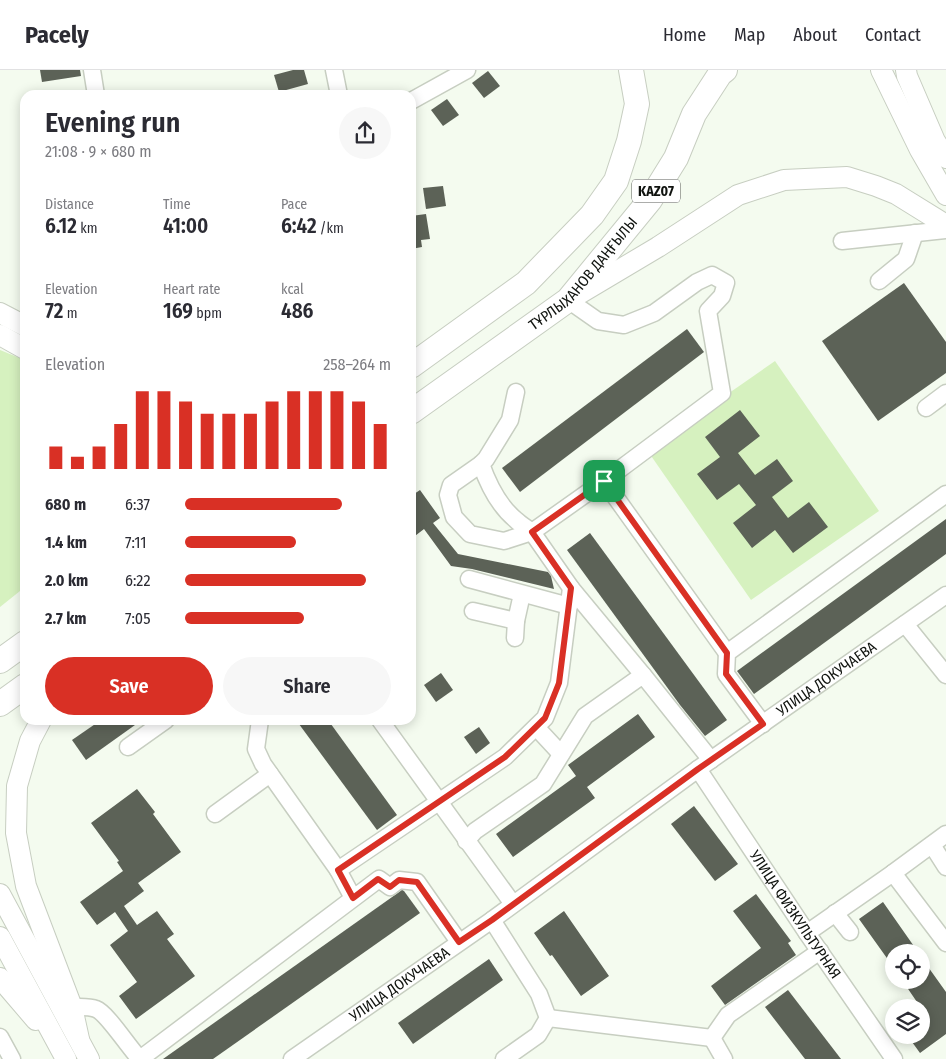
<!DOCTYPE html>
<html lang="en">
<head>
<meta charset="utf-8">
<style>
	body { margin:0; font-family:"Fira Sans Condensed",sans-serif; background:#f7f7f7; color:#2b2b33; height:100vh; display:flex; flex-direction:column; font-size:19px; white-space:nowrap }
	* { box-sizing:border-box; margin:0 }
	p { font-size:16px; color:#7c7c81 }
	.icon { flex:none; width:28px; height:28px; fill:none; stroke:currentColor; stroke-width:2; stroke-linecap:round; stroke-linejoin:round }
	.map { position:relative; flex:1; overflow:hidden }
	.panel { position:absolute; left:20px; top:20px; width:396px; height:635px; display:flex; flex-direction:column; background:#fff; border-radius:15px; box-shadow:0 2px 12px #0003 }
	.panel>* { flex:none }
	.tools { position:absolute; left:885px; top:874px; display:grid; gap:10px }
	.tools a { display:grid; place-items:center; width:45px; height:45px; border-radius:50%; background:#fff; box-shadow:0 2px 12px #0003; font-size:25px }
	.pin { position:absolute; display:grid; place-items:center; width:42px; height:42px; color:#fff; margin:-21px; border-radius:10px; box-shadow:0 2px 8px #0006 }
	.round { display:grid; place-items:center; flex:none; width:52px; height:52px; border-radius:26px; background:#f7f7f7 }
	.head { display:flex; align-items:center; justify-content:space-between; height:85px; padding:0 25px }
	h1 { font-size:28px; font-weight:600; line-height:38px }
	.stats { display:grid; grid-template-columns:repeat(3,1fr); gap:8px; height:85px; padding:5px 25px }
	.stats div { display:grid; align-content:center }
	.stats b { font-size:21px; font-weight:600 }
	.stats small { font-size:14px; font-weight:400 }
	.stats p { font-size:14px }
	.chart { height:140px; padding:10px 25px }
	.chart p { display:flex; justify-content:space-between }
	.chart svg { width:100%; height:90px; margin-top:5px; stroke:#d93025; stroke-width:6 }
	.cta { display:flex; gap:10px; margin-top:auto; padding:10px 25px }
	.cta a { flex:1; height:58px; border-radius:30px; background:#d93025; color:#fff; font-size:20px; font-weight:600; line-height:58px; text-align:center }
	.cta a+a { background:#f7f7f7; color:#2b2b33 }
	ul { padding:0 25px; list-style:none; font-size:16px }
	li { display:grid; grid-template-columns:80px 60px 1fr; align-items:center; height:38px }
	li i { height:12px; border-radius:6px; background:#d93025 }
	header { display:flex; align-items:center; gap:30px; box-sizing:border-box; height:70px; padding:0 25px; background:#fff; border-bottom:1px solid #e1e1e2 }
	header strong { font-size:24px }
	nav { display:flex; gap:28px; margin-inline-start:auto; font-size:18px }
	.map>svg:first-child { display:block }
</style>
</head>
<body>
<header>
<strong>Pacely</strong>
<nav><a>Home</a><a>Map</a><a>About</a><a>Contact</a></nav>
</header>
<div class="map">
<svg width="946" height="989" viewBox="0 0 946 989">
	<rect width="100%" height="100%" fill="#f4fbef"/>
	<g fill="#d6f1bf">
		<polygon points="0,280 22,289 25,291 25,517 0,537"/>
		<polygon points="775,291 879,441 751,530 647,380"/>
	</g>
	<g fill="#5c6257">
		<polygon points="40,0 80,0 81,6 42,12"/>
		<polygon points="293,0 304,0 308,14 279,22 274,5"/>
		<polygon points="488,1 500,16 484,28 472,13"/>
		<polygon points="447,29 459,45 443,56 431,40"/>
		<polygon points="443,116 446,136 426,139 423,118"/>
		<polygon points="426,144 430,169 421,170 422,177 411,179 411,146"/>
		<polygon points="904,213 946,272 946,303 878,351 822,271"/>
		<polygon points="687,259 704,282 520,422 502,398"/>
		<polygon points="740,340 760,366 738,383 755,405 777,389 793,411 772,427 788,448 809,432 828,457 793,483 775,460 752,478 733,453 756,435 739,414 717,430 697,404 720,387 705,367"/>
		<polygon points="420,420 440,448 433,453 458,484 548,502 551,506 554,519 472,499 451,496 424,459 411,469 411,426"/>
		<polygon points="946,449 946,484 754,624 737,601"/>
		<polygon points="590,463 727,650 705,666 680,635 567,480"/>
		<polygon points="441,603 453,620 436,632 424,615"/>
		<polygon points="638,644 655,667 587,717 595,728 513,787 496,764 576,706 568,695"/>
		<polygon points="101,650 142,650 86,690 72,670"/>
		<polygon points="296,650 328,650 397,745 377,760"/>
		<polygon points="479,657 490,673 476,684 464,667"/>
		<polygon points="137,719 155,742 153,744 181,782 138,813 144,821 124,836 137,855 157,841 174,864 167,869 195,906 136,949 119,926 137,912 110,875 128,861 115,842 97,855 80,832 123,801 117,792 119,791 91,753"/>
		<polygon points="694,736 738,794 715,811 671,754"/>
		<polygon points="402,820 404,821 420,843 213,989 163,989"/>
		<polygon points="756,824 791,871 788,873 796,885 725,935 711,916 761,878 733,841"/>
		<polygon points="883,832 918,882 894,882 894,898 859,849"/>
		<polygon points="564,841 609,906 581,926 552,885 550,886 534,863"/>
		<polygon points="921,887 946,922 946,964 920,983 907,965 921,965 921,938 902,910 921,910"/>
		<polygon points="489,889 503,910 413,974 398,953"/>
		<polygon points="788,920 841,989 805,989 765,937"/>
	</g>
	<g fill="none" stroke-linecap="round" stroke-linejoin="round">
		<defs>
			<g id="minor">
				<polyline points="92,0 96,25"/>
				<polyline points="334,0 339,25"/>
				<polyline points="411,31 467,0"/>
				<polyline points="842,171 946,160"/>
				<polyline points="879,211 906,189 915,163"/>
				<polyline points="568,230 598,251 624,255 654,243 697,212 712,205 726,213 722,226 708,241 722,323 604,411 727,583"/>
				<polyline points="516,322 510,350 486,389 481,394 451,415 448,425 454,447 470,464 504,471 532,462"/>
				<polyline points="926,338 946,323"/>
				<path d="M481 394C488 414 500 437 516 450 521 455 527 458 532 462"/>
				<polyline points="469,509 569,536"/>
				<polyline points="571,518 643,605"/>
				<polyline points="473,541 516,551 522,524"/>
				<polyline points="905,554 946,605"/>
				<polyline points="515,568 516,551"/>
				<polyline points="260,650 256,679 263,694 338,800"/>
				<polyline points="380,650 513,834"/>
				<polyline points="763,654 726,604 727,583 946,424"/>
				<polyline points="536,657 561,684"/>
				<polyline points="128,677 166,650"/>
				<path id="s1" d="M698 699 807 863 894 989"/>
				<polyline points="215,744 270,704"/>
				<polyline points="466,771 475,761 543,714 585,646 643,605 711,690"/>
				<polyline points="932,775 946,797"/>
				<polyline points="893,803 946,764"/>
				<polyline points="353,828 338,800 505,687 545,648 559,613 571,518 532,462 604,411"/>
				<polyline points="835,843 850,862"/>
				<polyline points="492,850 539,924 548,948 538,965 504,989"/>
				<polyline points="807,863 893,803 946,873"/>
				<path d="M72 937C79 937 89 936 96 939 107 943 129 978 140 989"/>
				<polyline points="548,948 712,968"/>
				<polyline points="0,967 12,989"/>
				<polyline points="712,968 728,945 820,881"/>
				<polyline points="712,968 724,989"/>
				<polyline points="140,989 379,809 390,817 399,810 417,812 459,872"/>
				<path id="s2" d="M292 989 492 850 698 699 946 525"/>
			</g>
			<g id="major">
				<polyline points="881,0 920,80 946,125"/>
				<polyline points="906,0 907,6 935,71 946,88"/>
				<polyline points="574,227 658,177 738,125 784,110 847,107 876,116 896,124 946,155"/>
				<polyline points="0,243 25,256"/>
				<polyline points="0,265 25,279"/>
				<polyline points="41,650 30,671 17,716 16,763 26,816 72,937 79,969"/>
				<polyline points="0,824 89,989"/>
				<polyline points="0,867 66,989"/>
				<polyline points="0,908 36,950"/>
			</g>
			<g id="highway">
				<polyline points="411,296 526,213 592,145 616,111 629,71 637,34 631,0"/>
				<path id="s3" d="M411 342 568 230 650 130 676 88 694 44 720 4 725 0"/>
				<polyline points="0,591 25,573"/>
				<polyline points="0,634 25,616"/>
			</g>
		</defs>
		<use href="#minor" stroke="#c7cec1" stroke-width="19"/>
		<use href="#major" stroke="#c7cec1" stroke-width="22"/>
		<use href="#highway" stroke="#c7cec1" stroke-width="26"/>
		<use href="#minor" stroke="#fff" stroke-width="16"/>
		<use href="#major" stroke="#fff" stroke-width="20"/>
		<use href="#highway" stroke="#fff" stroke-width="24"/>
	</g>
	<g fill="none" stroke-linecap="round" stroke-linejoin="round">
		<defs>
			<polygon id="route" points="604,411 727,583 726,604 763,654 698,699 492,850 459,872 417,812 399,810 390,817 378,809 353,828 338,800 505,687 545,648 559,613 571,518 532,462"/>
		</defs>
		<use href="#route" stroke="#fff" stroke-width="10"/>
		<use href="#route" stroke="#d93025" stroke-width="6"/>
	</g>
	<g text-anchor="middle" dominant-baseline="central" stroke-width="5" stroke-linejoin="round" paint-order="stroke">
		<rect fill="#fff" stroke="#585a57" stroke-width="1" x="632" y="109.5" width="48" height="23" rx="4"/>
		<g font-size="14" font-weight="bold" fill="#10130f">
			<text x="656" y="121">KAZ07</text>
		</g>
		<g font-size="15" fill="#10130f" stroke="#fff">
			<text stroke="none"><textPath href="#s3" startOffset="222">ТҰРЛЫХАНОВ ДАҢҒЫЛЫ</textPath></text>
			<text stroke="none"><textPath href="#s2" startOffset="656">УЛИЦА ДОКУЧАЕВА</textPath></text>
			<text stroke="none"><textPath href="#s1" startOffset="175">УЛИЦА ФИЗКУЛЬТУРНАЯ</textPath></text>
			<text stroke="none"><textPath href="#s2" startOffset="131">УЛИЦА ДОКУЧАЕВА</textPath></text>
		</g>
	</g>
</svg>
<div class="tools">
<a><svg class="icon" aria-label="locate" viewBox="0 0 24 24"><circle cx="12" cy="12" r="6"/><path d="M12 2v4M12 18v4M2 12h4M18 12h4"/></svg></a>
<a><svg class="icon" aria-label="layers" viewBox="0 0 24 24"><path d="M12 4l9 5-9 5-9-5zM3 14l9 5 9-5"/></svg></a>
</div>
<div class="pin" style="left:604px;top:411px;background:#1e9e55"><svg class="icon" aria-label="arrive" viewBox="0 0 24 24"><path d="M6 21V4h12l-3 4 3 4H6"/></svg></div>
<section class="panel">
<div class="head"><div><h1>Evening run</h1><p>21:08 · 9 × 680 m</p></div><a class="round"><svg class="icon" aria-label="share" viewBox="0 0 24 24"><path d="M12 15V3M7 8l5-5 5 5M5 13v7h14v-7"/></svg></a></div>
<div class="stats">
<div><p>Distance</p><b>6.12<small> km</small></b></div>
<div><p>Time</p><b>41:00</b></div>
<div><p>Pace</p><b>6:42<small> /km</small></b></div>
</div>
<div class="stats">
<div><p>Elevation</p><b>72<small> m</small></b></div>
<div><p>Heart rate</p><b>169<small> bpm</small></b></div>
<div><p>kcal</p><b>486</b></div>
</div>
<div class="chart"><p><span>Elevation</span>258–264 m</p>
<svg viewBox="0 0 160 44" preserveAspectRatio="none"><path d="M5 44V33M15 44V38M25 44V33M35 44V22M45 44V6M55 44V6M65 44V11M75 44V17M85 44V17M95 44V17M105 44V11M115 44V6M125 44V6M135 44V6M145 44V11M155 44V22"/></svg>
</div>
<ul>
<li><b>680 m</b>6:37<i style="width:76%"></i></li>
<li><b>1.4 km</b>7:11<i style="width:54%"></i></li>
<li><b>2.0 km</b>6:22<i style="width:88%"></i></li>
<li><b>2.7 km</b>7:05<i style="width:58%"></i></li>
</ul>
<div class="cta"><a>Save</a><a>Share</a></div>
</section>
</div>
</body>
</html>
